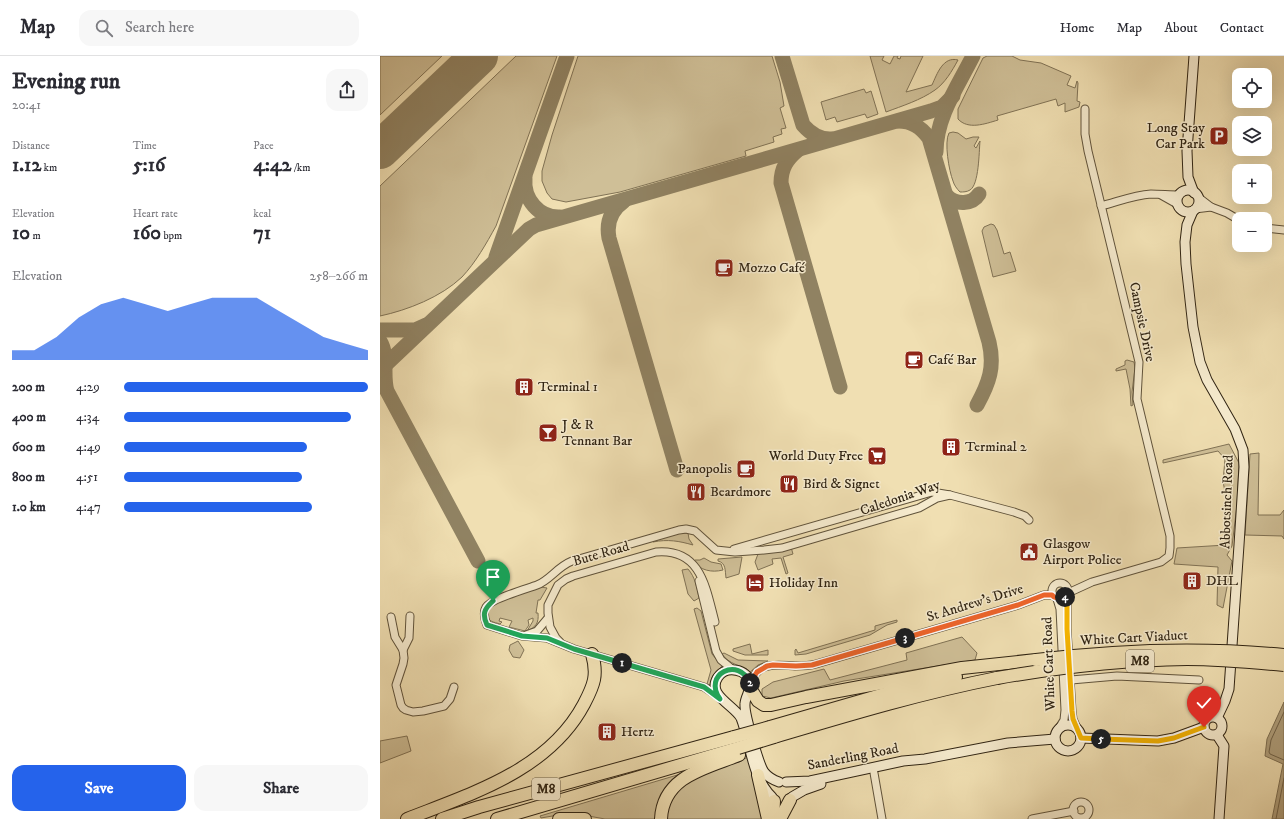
<!DOCTYPE html>
<html lang="en">
<head>
<meta charset="utf-8">
<style>
	body { margin:0; font-family:"IM FELL DW Pica",serif; background:#f7f7f7; color:#2b2b33; height:100vh; display:flex; flex-direction:column; font-size:15px; white-space:nowrap }
	* { box-sizing:border-box; margin:0 }
	p { font-size:13px; color:#7c7c81 }
	.icon { flex:none; width:22px; height:22px; fill:none; stroke:currentColor; stroke-width:2; stroke-linecap:round; stroke-linejoin:round }
	.map { position:relative; flex:1; overflow:hidden }
	.side { display:flex; flex-direction:column; background:#fff; width:380px }
	.side>* { flex:none }
	.buttons { position:absolute; left:852px; top:12px; display:grid; gap:8px }
	.buttons a { display:grid; place-items:center; width:40px; height:40px; border-radius:8px; background:#fff; box-shadow:0 4px 16px #0002; font-size:20px }
	.pin { position:absolute; display:grid; place-items:center; width:34px; height:34px; color:#fff; margin:-41px -17px; border-radius:50% 50% 50% 0; rotate:-45deg; box-shadow:0 0 4px #0007 }
	.pin .icon { rotate:45deg }
	.km { position:absolute; width:20px; height:20px; margin:-10px; border-radius:50%; background:#222; color:#fff; font-size:11px; line-height:20px; text-align:center }
	.round { display:grid; place-items:center; flex:none; width:42px; height:42px; border-radius:12px; background:#f7f7f7 }
	.head { display:flex; align-items:center; justify-content:space-between; height:68px; padding:0 12px }
	h1 { font-size:22px; font-weight:700; line-height:30px }
	.stats { display:grid; grid-template-columns:repeat(3,1fr); gap:6px; height:68px; padding:4px 12px }
	.stats div { display:grid; align-content:center }
	.stats b { font-size:20px; font-weight:700 }
	.stats small { font-size:11px; font-weight:400 }
	.stats p { font-size:11px }
	.chart { height:112px; padding:8px 12px }
	.chart p { display:flex; justify-content:space-between }
	.chart svg { width:100%; height:72px; margin-top:4px; fill:#2563eb; opacity:.7 }
	.cta { display:flex; gap:8px; margin-top:auto; padding:8px 12px }
	.cta a { flex:1; height:46px; border-radius:12px; background:#2563eb; color:#fff; font-size:16px; font-weight:700; line-height:46px; text-align:center }
	.cta a+a { background:#f7f7f7; color:#2b2b33 }
	ul { padding:0 12px; list-style:none; font-size:13px }
	li { display:grid; grid-template-columns:64px 48px 1fr; align-items:center; height:30px }
	li i { height:10px; border-radius:5px; background:#2563eb }
	header { display:flex; align-items:center; gap:24px; box-sizing:border-box; height:56px; padding:0 20px; background:#fff; border-bottom:1px solid #e1e1e2 }
	header strong { font-size:19px }
	nav { display:flex; gap:22px; margin-inline-start:auto; font-size:14px }
	.search { width:280px; height:36px; background:#f7f7f7; display:flex; align-items:center; gap:10px; box-sizing:border-box; padding:0 14px; border-radius:12px; color:#7c7c81; font-size:15px }
	main { display:flex; flex:1; min-height:0 }
	.map>svg:first-child { display:block }
</style>
</head>
<body>
<header>
<strong>Map</strong>
<div class="search"><svg class="icon" aria-label="search" viewBox="0 0 24 24"><circle cx="10" cy="10" r="6"/><path d="M15 15l6 6"/></svg>Search here</div>
<nav><a>Home</a><a>Map</a><a>About</a><a>Contact</a></nav>
</header>
<main>
<section class="side">
<div class="head"><div><h1>Evening run</h1><p>20:41</p></div><a class="round"><svg class="icon" aria-label="share" viewBox="0 0 24 24"><path d="M12 15V3M7 8l5-5 5 5M5 13v7h14v-7"/></svg></a></div>
<div class="stats">
<div><p>Distance</p><b>1.12<small> km</small></b></div>
<div><p>Time</p><b>5:16</b></div>
<div><p>Pace</p><b>4:42<small> /km</small></b></div>
</div>
<div class="stats">
<div><p>Elevation</p><b>10<small> m</small></b></div>
<div><p>Heart rate</p><b>160<small> bpm</small></b></div>
<div><p>kcal</p><b>71</b></div>
</div>
<div class="chart"><p><span>Elevation</span>258–266 m</p>
<svg viewBox="0 0 160 44" preserveAspectRatio="none"><path d="M0 44V38L10 38L20 30L30 18L40 10L50 6L60 10L70 14L80 10L90 6L100 6L110 6L120 14L130 22L140 30L150 34L160 38V44z"/></svg>
</div>
<ul>
<li><b>200 m</b>4:29<i style="width:100%"></i></li>
<li><b>400 m</b>4:34<i style="width:93%"></i></li>
<li><b>600 m</b>4:49<i style="width:75%"></i></li>
<li><b>800 m</b>4:51<i style="width:73%"></i></li>
<li><b>1.0 km</b>4:47<i style="width:77%"></i></li>
</ul>
<div class="cta"><a>Save</a><a>Share</a></div>
</section>
<div class="map">
<svg width="904" height="763" viewBox="0 0 904 763">
	<rect width="100%" height="100%" fill="#f0dfb2"/>
	<filter id="stains"><feTurbulence type="fractalNoise" baseFrequency=".005" numOctaves="4"/><feColorMatrix values="0 0 0 0 .2 0 0 0 0 .09 0 0 0 0 .02 0 0 0 .5 -.17"/></filter>
	<radialGradient id="worn" r=".72"><stop offset=".6" stop-color="#630" stop-opacity="0"/><stop offset="1" stop-color="#630" stop-opacity=".3"/></radialGradient>
	<g fill="#cfbf97" stroke="#807255">
		<polygon points="0,0 62,0 0,59"/>
		<path d="M136 0H177L116 170C106 188 96 206 82 221 61 241 28 254 0 260V130Z"/>
		<polygon points="198,0 392,0 400,26 404,50 400,52 406,72 401,73 402,78 393,81 394,86 365,95 366,100 240,136 186,146 172,143 167,137 162,125 162,115 172,79"/>
		<path d="M490 0H504L502 4 510 8 514 0H518L517 2 520 3 521 0H543L526 36 552 29C557 18 563 0 578 4 572 15 565 27 555 34 541 44 522 50 506 56Z"/>
		<path d="M607 0H632L640 4 661 7 691 20 687 29 695 32 697 25 698 27 697 45 700 46 699 51 685 56V47L678 50 676 43 617 60 618 64C605 68 588 74 578 63V53L603 2Z"/>
		<polygon points="484,33 486,37 491,35 498,58 487,62 485,58 457,66 455,61 446,64 441,46"/>
		<path d="M573 76 578 77 586 83 593 81H599L594 90 596 92 600 85C599 96 599 129 590 134 587 136 583 136 580 136 577 133 574 129 573 125 569 115 564 86 569 77Z"/>
		<polygon points="611,168 614,169 617,174 624,198 630,196 636,215 613,221 602,175 604,171"/>
		<polygon points="747,304 754,306 755,312 752,336 753,349 751,350 750,333 746,313 736,315 736,313 745,309 745,305"/>
		<polygon points="849,388 859,407 857,449 852,490 847,499 852,505 843,552 837,549 838,511 794,508 797,492 846,489 849,454 843,426 845,403 838,395 783,407 783,404"/>
		<polygon points="879,397 878,459 900,459 904,454 904,483 902,480 865,479 870,398"/>
		<path d="M300 477H308L309 483 313 489C299 485 288 483 273 486V485Z"/>
		<polygon points="411,491 413,498 403,501 408,517 406,518 401,502 392,503 393,508 378,514 375,506 378,498"/>
		<path d="M362 501 359 518 346 522C345 514 346 507 338 505V503Z"/>
		<path d="M324 502 331 506 341 508 343 514C331 517 321 514 313 506L315 504H320Z"/>
		<path d="M308 513C315 521 317 531 319 542L314 545 308 538 302 514Z"/>
		<path d="M161 531 167 532 160 544H158L156 557H158C159 567 156 571 147 575L153 565V562L148 564 149 569 145 575 129 571 132 565 120 562 119 565 122 566 120 568C114 566 107 566 108 557 110 544 149 535 161 531Z"/>
		<polygon points="317,552 321,555 332,598 342,610 333,619 330,629 327,628 331,614 314,553"/>
		<polygon points="517,564 517,566 507,569 490,579 426,598 415,599 415,594 416,593 418,597 495,574 495,570"/>
		<polygon points="582,581 597,597 595,604 464,625 391,642 382,640 382,633 393,626 444,613 450,624 527,604 526,597"/>
		<polygon points="138,585 144,594 140,602 133,601 129,594 130,589"/>
		<polygon points="370,588 372,598 388,594 388,599 365,599 353,595 353,593"/>
		<path d="M344 597 358 604 388 605 378 609 369 617C361 608 349 609 342 598Z"/>
		<polygon points="27,680 31,695 0,707 0,685"/>
		<polygon points="369,701 386,763 284,763 285,757 301,728 358,705"/>
		<polygon points="304,717 277,763 225,763 203,759 178,759 161,762 160,760"/>
	</g>
	<polygon fill="#af9f7c" stroke="#7c6e52" points="904,646 904,763 892,763 903,708 885,700 887,683"/>
	<g fill="none" stroke-linecap="round" stroke-linejoin="round">
		<g stroke="#706248" stroke-width="1">
			<polyline points="904,656 891,684 889,696 890,698 904,704"/>
			<polyline points="896,763 904,722"/>
		</g>
		<g stroke="#908262" stroke-width="15">
			<path d="M402 0 423 69C431 78 440 84 452 83"/>
			<path d="M518 65C532 65 541 71 549 82L609 286C615 311 609 327 597 349"/>
			<path d="M418 94C407 103 401 112 401 127L460 331"/>
			<path d="M556 96C556 61 578 30 593 0"/>
			<path d="M145 122C143 143 159 162 180 161"/>
			<path d="M567 140C576 149 592 149 599 138"/>
			<path d="M244 145C231 154 226 166 229 182L297 414"/>
			<polyline points="116,201 187,0"/>
			<polyline points="0,274 35,274 46,269"/>
			<path d="M0 285C9 300 2 319 7 335L98 505"/>
			<polyline points="0,314 149,173 156,169 551,55 562,51 573,40"/>
		</g>
		<polyline stroke="#908262" stroke-width="38" points="0,94 99,0"/>
		<defs>
			<g id="street">
				<polyline points="781,139 797,148"/>
				<polyline points="818,141 831,151 847,157 859,164"/>
				<path d="M721 150C737 146 754 139 771 138 780 138 790 139 799 139"/>
				<polyline points="815,153 831,151"/>
				<polyline points="885,172 904,174"/>
				<polyline points="354,493 552,436 570,439 634,456 645,460 649,464"/>
				<polyline points="319,525 336,595 341,604 352,613"/>
				<circle cx="680" cy="535" r="8"/>
				<polyline points="688,537 712,526 781,506 789,500 790,492 790,480 757,343 759,306 708,95 705,78 705,53"/>
				<polyline points="687,538 687,573 692,655 693,663 698,674"/>
				<polyline points="677,543 680,553 685,654 684,664 679,672"/>
				<polyline points="11,561 15,581 23,594 24,602 23,608 16,629 21,649 23,652 26,654 33,656 43,655 64,650 70,643 74,631"/>
				<polyline points="146,579 157,575 168,562"/>
				<path d="M180 586 176 582 170 571 168 557V549L178 529 186 523 193 520 276 496C321 492 326 532 335 566"/>
				<polyline points="23,594 29,582 30,560"/>
				<polyline points="691,624 737,620 819,624"/>
				<path d="M370 628C378 605 395 609 415 610 422 610 429 610 436 608L638 549 664 539H672"/>
				<path d="M339 641 324 631 194 593 167 582 142 580 107 569C105 564 103 556 106 551 111 543 146 533 157 529 170 524 177 511 192 505L299 474 306 473 315 475 336 494 355 496 384 494 402 492 539 452 557 442 570 439"/>
				<polyline points="494,717 502,763"/>
				<circle cx="701" cy="754" r="8"/>
				<polyline points="652,763 694,755"/>
			</g>
			<g id="secondary">
				<polyline points="814,0 807,95 808,121 814,137"/>
				<circle cx="808" cy="145" r="11"/>
				<polyline points="813,155 807,169 805,186 806,208 813,271 820,306 827,324 855,373 863,394 864,411 859,489 849,633 845,645 837,662"/>
				<circle cx="833" cy="670" r="9"/>
				<circle cx="688" cy="682" r="13"/>
				<polyline points="837,679 844,690 839,763"/>
				<polyline points="701,682 778,685 794,682 824,671"/>
				<polyline points="406,726 430,725 523,705 545,703 628,687 675,683"/>
				<path d="M392 741C371 720 371 688 361 662 354 649 326 639 338 621 346 609 368 613 370 627 371 635 365 641 365 648 364 657 379 709 384 716 388 721 393 724 399 726"/>
				<polyline points="412,741 424,734 441,728"/>
			</g>
			<g id="highway">
				<polyline points="370,632 378,645 384,649 391,649 426,641 582,612 656,604"/>
				<polyline points="390,671 522,633 576,621"/>
				<path d="M394 681C468 659 541 637 617 622"/>
				<polyline points="378,719 388,763"/>
				<path d="M27 763C93 737 169 714 204 648 214 629 218 619 212 598"/>
				<polyline points="62,763 99,751 354,681"/>
				<polyline points="117,763 358,692"/>
				<polyline points="179,763 205,763"/>
				<path d="M281 763C283 720 326 712 359 699"/>
				<polyline points="393,763 394,745"/>
				<polyline points="400,763 410,744"/>
			</g>
		</defs>
		<use href="#street" stroke="#60533b" stroke-width="9"/>
		<use href="#secondary" stroke="#302413" stroke-width="11"/>
		<use href="#highway" stroke="#302413" stroke-width="14"/>
		<use href="#street" stroke="#f5eacd" stroke-width="7"/>
		<use href="#secondary" stroke="#f5eacd" stroke-width="9"/>
		<use href="#highway" stroke="#f0dfb2" stroke-width="12"/>
		<defs>
			<g id="highway-bridge">
				<path d="M656 604C738 594 821 591 904 599"/>
				<path d="M617 622C680 611 743 604 807 603 840 603 872 606 904 609"/>
				<polyline points="354,681 390,671"/>
				<polyline points="358,692 394,681"/>
			</g>
		</defs>
		<use href="#highway-bridge" stroke="#302413" stroke-width="14" stroke-linecap="butt"/>
		<use href="#highway-bridge" stroke="#f0dfb2" stroke-width="12"/>
	</g>
	<g fill="none" stroke-linecap="round" stroke-linejoin="round">
		<defs>
			<path id="split-1" d="M113 545C104 553 102 558 107 569L142 580 167 582 194 593 242 607"/>
			<path id="split-2" d="M242 607 324 631 340 643C322 618 359 600 370 627"/>
			<polyline id="split-3" points="370,627 377,616 387,610 393,609 416,610 432,609 525,582"/>
			<polyline id="split-4" points="525,582 638,549 664,539 672,539 674,541 680,543 685,541"/>
			<polyline id="split-5" points="685,541 687,538 687,573 692,655 693,663 701,682 721,683"/>
			<polyline id="split-6" points="721,683 778,685 794,682 824,671"/>
		</defs>
		<use href="#split-1" stroke="#fff" stroke-width="8"/>
		<use href="#split-2" stroke="#fff" stroke-width="8"/>
		<use href="#split-3" stroke="#fff" stroke-width="8"/>
		<use href="#split-4" stroke="#fff" stroke-width="8"/>
		<use href="#split-5" stroke="#fff" stroke-width="8"/>
		<use href="#split-6" stroke="#fff" stroke-width="8"/>
		<use href="#split-1" stroke="#22a559" stroke-width="5"/>
		<use href="#split-2" stroke="#22a559" stroke-width="5"/>
		<use href="#split-3" stroke="#f0652b" stroke-width="5"/>
		<use href="#split-4" stroke="#f0652b" stroke-width="5"/>
		<use href="#split-5" stroke="#f5b400" stroke-width="5"/>
		<use href="#split-6" stroke="#f5b400" stroke-width="5"/>
	</g>
	<defs>
		<symbol id="parking-square" viewBox="-11 -11 22 22"><rect x="-9" y="-9" width="18" height="18" rx="4" fill="#8f2418" stroke="#f5eacd"/><path d="M-3.5-5.5H1a3.5 3.5 0 0 1 0 7H-1V5.5H-3.5ZM-1-3.4V-.6H.8a1.4 1.4 0 0 0 0-2.8Z" fill="#fff"/></symbol>
		<symbol id="cafe-square" viewBox="-11 -11 22 22"><rect x="-9" y="-9" width="18" height="18" rx="4" fill="#8f2418" stroke="#f5eacd"/><path d="M-5.5-4.5H6V0H3Q3 3.5 0 3.5H-2.5Q-5.5 3.5-5.5 0ZM3-3.2v2h1.7v-2ZM-6 4.5H4V6H-6Z" fill="#fff"/></symbol>
		<symbol id="building-square" viewBox="-11 -11 22 22"><rect x="-9" y="-9" width="18" height="18" rx="4" fill="#8f2418" stroke="#f5eacd"/><path d="M-4-6H4V6H1V3H-1V6H-4ZM-2.5-4.3h1.7v1.8h-1.7ZM.8-4.3h1.7v1.8H.8ZM-2.5-1h1.7V.8h-1.7ZM.8-1h1.7V.8H.8Z" fill="#fff"/></symbol>
		<symbol id="bar-square" viewBox="-11 -11 22 22"><rect x="-9" y="-9" width="18" height="18" rx="4" fill="#8f2418" stroke="#f5eacd"/><path d="M-6-5H6L.8 .8V4.5H3.5V6h-7V4.5H-.8V.8Z" fill="#fff"/></symbol>
		<symbol id="supermarket-square" viewBox="-11 -11 22 22"><rect x="-9" y="-9" width="18" height="18" rx="4" fill="#8f2418" stroke="#f5eacd"/><path d="M-6-5.5h2.5l.6 2H6L4.5 2H-2.5L-4.4-4H-6ZM-1.5 3.2a1.3 1.3 0 1 0 .1 0ZM3 3.2a1.3 1.3 0 1 0 .1 0Z" fill="#fff"/></symbol>
		<symbol id="restaurant-square" viewBox="-11 -11 22 22"><rect x="-9" y="-9" width="18" height="18" rx="4" fill="#8f2418" stroke="#f5eacd"/><path d="M-5-6h1v4h1v-4h1v4h1v-4h1v5L-1.5 .5V6h-2V.5L-5-1ZM5-6V6H3V1.5H1.5Q1.5-4 5-6Z" fill="#fff"/></symbol>
		<symbol id="civic-square" viewBox="-11 -11 22 22"><rect x="-9" y="-9" width="18" height="18" rx="4" fill="#8f2418" stroke="#f5eacd"/><path d="M-.6-6.5H3V-4.5H.6V-3L4-1V1h2V6H-6V1h2V-1L-.6-3ZM-1.2 2.5V6h2.4V2.5Z" fill="#fff"/></symbol>
		<symbol id="hotel-square" viewBox="-11 -11 22 22"><rect x="-9" y="-9" width="18" height="18" rx="4" fill="#8f2418" stroke="#f5eacd"/><path d="M-6-4.5h1.5V1H6V5H4.5V3h-9V5H-6ZM-4 0a1.8 1.8 0 1 1 3.6 0ZM.5 0V-2.5h3Q6-2.5 6 0Z" fill="#fff"/></symbol>
	</defs>
	<g fill-rule="evenodd">
		<use href="#parking-square" x="828" y="69" width="22" height="22"/>
		<use href="#cafe-square" x="333" y="201" width="22" height="22"/>
		<use href="#cafe-square" x="523" y="293" width="22" height="22"/>
		<use href="#building-square" x="133" y="320" width="22" height="22"/>
		<use href="#bar-square" x="157" y="366" width="22" height="22"/>
		<use href="#building-square" x="560" y="380" width="22" height="22"/>
		<use href="#supermarket-square" x="486" y="389" width="22" height="22"/>
		<use href="#cafe-square" x="355" y="402" width="22" height="22"/>
		<use href="#restaurant-square" x="398" y="417" width="22" height="22"/>
		<use href="#restaurant-square" x="305" y="425" width="22" height="22"/>
		<use href="#civic-square" x="638" y="485" width="22" height="22"/>
		<use href="#building-square" x="801" y="514" width="22" height="22"/>
		<use href="#hotel-square" x="364" y="516" width="22" height="22"/>
		<use href="#building-square" x="216" y="665" width="22" height="22"/>
	</g>
	<g text-anchor="middle" dominant-baseline="central" stroke-width="3" stroke-linejoin="round" paint-order="stroke">
		<g fill="#f5eacd" stroke="#6b5f4b" stroke-width="1">
			<rect x="746" y="594" width="28" height="22" rx="3"/>
			<rect x="152" y="722" width="28" height="22" rx="3"/>
		</g>
		<g font-size="13" font-weight="bold" fill="#302413">
			<text x="760" y="605">M8</text>
			<text x="166" y="733">M8</text>
		</g>
		<g font-size="14" fill="#302413" stroke="#f5eacd" text-anchor="start">
			<text x="825" y="72" text-anchor="end">Long Stay<tspan x="825" dy="16">Car Park</tspan></text>
			<text x="358" y="212">Mozzo Café</text>
			<text x="548" y="304">Café Bar</text>
			<text x="158" y="331">Terminal 1</text>
			<text x="182" y="369">J &amp; R<tspan x="182" dy="16">Tennant Bar</tspan></text>
			<text x="585" y="391">Terminal 2</text>
			<text x="483" y="400" text-anchor="end">World Duty Free</text>
			<text x="352" y="413" text-anchor="end">Panopolis</text>
			<text x="423" y="428">Bird &amp; Signet</text>
			<text x="330" y="436">Beardmore</text>
			<text x="663" y="488">Glasgow<tspan x="663" dy="16">Airport Police</tspan></text>
			<text x="826" y="525">DHL</text>
			<text x="389" y="527">Holiday Inn</text>
			<text x="241" y="676">Hertz</text>
		</g>
		<g font-size="14" fill="#302413" stroke="#f5eacd">
			<text transform="translate(762 266) rotate(78)">Campsie Drive</text>
			<text transform="translate(520 442) rotate(-19)">Caledonia Way</text>
			<text transform="translate(847 446) rotate(-88)">Abbotsinch Road</text>
			<text transform="translate(221 498) rotate(-16)">Bute Road</text>
			<text transform="translate(595 547) rotate(-17)">St Andrew's Drive</text>
			<text transform="translate(754 582) rotate(-3)">White Cart Viaduct</text>
			<text transform="translate(669 608) rotate(-92)">White Cart Road</text>
			<text transform="translate(473 701) rotate(-11)">Sanderling Road</text>
		</g>
	</g>
	<rect width="100%" height="100%" filter="url(#stains)"/>
	<rect width="100%" height="100%" fill="url(#worn)"/>
</svg>
<div class="buttons">
<a><svg class="icon" aria-label="locate" viewBox="0 0 24 24"><circle cx="12" cy="12" r="6"/><path d="M12 2v4M12 18v4M2 12h4M18 12h4"/></svg></a>
<a><svg class="icon" aria-label="layers" viewBox="0 0 24 24"><path d="M12 4l9 5-9 5-9-5zM3 14l9 5 9-5"/></svg></a>
<a>+</a>
<a>−</a>
</div>
<div class="pin" style="left:113px;top:545px;background:#1e9e55"><svg class="icon" aria-label="arrive" viewBox="0 0 24 24"><path d="M6 21V4h12l-3 4 3 4H6"/></svg></div>
<div class="pin" style="left:824px;top:671px;background:#d93025"><svg class="icon" aria-label="check" viewBox="0 0 24 24"><path d="M5 12l5 5 9-10"/></svg></div>
<b class="km" style="left:242px;top:607px">1</b>
<b class="km" style="left:370px;top:627px">2</b>
<b class="km" style="left:525px;top:582px">3</b>
<b class="km" style="left:685px;top:541px">4</b>
<b class="km" style="left:721px;top:683px">5</b>
</div>
</main>
</body>
</html>
